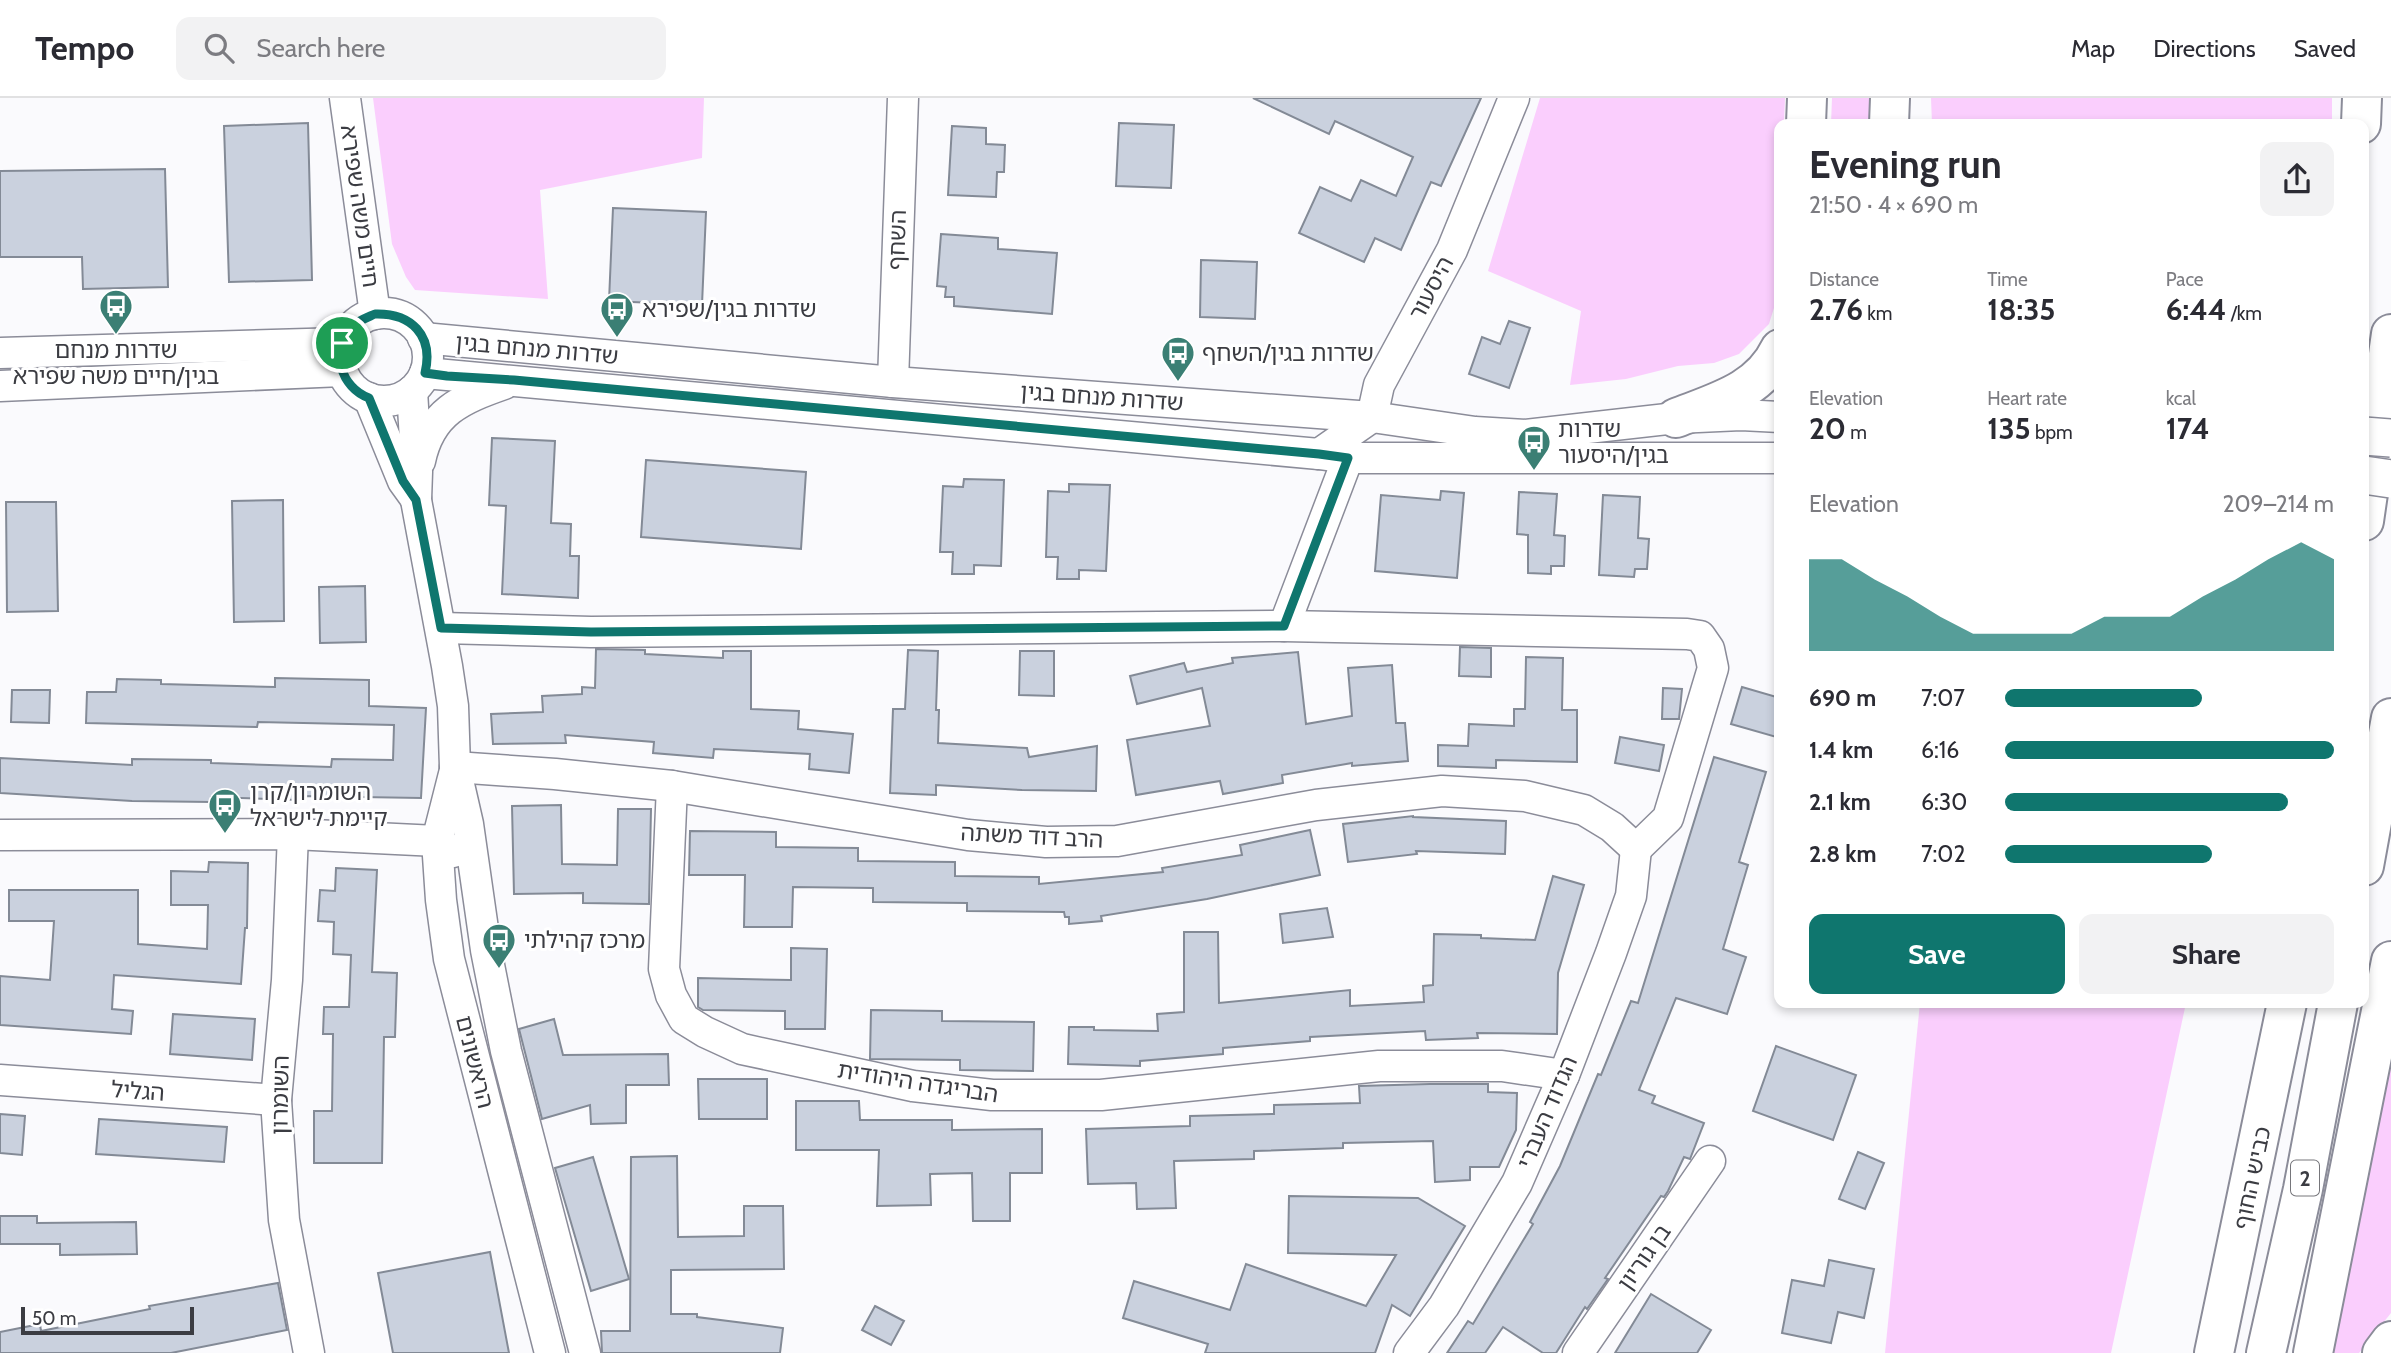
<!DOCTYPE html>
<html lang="en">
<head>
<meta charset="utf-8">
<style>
	body { margin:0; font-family:Cabin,"Noto Sans Hebrew",sans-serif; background:#f2f2f3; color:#2b2b33; height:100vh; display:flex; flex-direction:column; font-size:26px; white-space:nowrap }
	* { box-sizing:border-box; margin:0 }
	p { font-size:23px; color:#7c7c81 }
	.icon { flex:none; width:38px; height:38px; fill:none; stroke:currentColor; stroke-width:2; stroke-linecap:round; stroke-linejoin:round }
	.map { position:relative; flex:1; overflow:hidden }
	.panel { position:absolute; left:1774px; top:21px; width:595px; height:889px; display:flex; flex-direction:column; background:#fff; border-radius:14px; box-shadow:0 4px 10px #0003 }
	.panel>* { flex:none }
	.scale { position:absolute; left:21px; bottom:18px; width:173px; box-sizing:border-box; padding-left:7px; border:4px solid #3b3c42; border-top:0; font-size:19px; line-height:24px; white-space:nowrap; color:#3b3c42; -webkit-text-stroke:5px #fff; paint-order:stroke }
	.pin { position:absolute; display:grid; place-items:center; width:60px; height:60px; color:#fff; margin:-30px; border:4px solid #fff; border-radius:50%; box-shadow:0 2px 7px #0007 }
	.round { display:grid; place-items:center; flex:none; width:74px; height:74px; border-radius:14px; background:#f2f2f3 }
	.head { display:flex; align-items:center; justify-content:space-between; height:119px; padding:0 35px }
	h1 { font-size:38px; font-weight:700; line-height:52px }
	.metrics { display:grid; grid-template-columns:repeat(3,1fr); gap:10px; height:119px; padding:7px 35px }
	.metrics div { display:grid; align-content:center }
	.metrics b { font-size:30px; font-weight:700 }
	.metrics small { font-size:19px; font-weight:400 }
	.metrics p { font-size:19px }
	.chart { height:196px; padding:14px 35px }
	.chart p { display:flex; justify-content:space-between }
	.chart svg { width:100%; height:126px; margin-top:7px; fill:#0f766e; opacity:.7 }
	.button { display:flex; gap:14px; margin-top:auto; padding:14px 35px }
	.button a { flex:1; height:80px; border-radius:14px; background:#0f766e; color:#fff; font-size:28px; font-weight:700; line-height:80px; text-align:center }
	.button a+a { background:#f2f2f3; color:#2b2b33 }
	ul { padding:0 35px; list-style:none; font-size:23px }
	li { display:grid; grid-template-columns:112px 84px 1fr; align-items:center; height:52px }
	li i { height:18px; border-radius:9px; background:#0f766e }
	header { display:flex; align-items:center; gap:42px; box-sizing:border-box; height:98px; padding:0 35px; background:#fff; border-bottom:2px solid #e1e1e2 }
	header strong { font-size:33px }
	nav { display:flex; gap:38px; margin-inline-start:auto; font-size:24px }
	.search { width:490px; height:63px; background:#f2f2f3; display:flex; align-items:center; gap:18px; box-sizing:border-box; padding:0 24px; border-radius:14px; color:#7c7c81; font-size:26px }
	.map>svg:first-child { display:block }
</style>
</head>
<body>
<header>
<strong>Tempo</strong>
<div class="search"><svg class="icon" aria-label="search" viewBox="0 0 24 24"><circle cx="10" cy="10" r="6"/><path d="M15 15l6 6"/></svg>Search here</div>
<nav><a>Map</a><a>Directions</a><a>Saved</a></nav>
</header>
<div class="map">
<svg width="2391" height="1255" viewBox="0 0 2391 1255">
	<rect width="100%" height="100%" fill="#fafafd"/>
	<g fill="#facefd">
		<polygon points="373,0 704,0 702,60 540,92 548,201 415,192 406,179 392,146"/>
		<polygon points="1540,0 1785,0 1784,26 1780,26 1778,197 1769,226 1739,256 1714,265 1678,268 1626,281 1570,287 1581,213 1488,173"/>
		<polygon points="1832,0 1872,0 1871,26 1831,26"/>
		<polygon points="1931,0 2332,0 2332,26 1932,26"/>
		<polygon points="1920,905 2186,905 2111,1255 1885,1255"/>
		<polygon points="2391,960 2391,1215 2359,1255 2324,1255"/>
	</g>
	<g fill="#cad1de" stroke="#838a96" stroke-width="2">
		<polygon points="1253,0 1481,0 1441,88 1431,84 1401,152 1375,140 1364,164 1299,135 1320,89 1351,103 1361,82 1396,98 1413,59 1335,23 1329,36"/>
		<polygon points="308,25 312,182 229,184 224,28"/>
		<polygon points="1119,25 1174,27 1171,90 1116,88"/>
		<polygon points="952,28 986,30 986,46 1005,47 1004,74 997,74 996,99 948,97"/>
		<polygon points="165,71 168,189 83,191 82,159 0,159 0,73"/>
		<polygon points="613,110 706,114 702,207 609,203"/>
		<polygon points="941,136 998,140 998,151 1057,155 1052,216 954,208 954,199 945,199 946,189 937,188"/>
		<polygon points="1201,162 1257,164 1255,221 1200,219"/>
		<polygon points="1509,223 1530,230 1509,290 1469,276 1482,239 1500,246"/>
		<polygon points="492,340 555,343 551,425 571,426 570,458 579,458 578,500 502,496 506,408 489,407"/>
		<polygon points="646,362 806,374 801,451 641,439"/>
		<polygon points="964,381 1004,382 1001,468 974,467 974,476 952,476 953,454 940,454 943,388 963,389"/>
		<polygon points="1069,386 1110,387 1106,473 1079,472 1079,481 1057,481 1058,459 1046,459 1048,393 1069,394"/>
		<polygon points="1441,393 1464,395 1457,480 1375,473 1381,397 1440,402"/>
		<polygon points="1519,394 1557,396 1554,437 1565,438 1564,468 1551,468 1551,476 1528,475 1528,437 1517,436"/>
		<polygon points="1603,397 1640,399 1638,440 1649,441 1647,471 1635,471 1634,479 1599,477"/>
		<polygon points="283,402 284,523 234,524 232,403"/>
		<polygon points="6,404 56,404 58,513 7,514"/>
		<polygon points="365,488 366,544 320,545 319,489"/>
		<polygon points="1460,549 1491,550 1491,579 1459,578"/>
		<polygon points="596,551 645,552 645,556 723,560 723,553 751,553 751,611 799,613 798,631 853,636 849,675 809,671 810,656 714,651 713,660 653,655 654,644 565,637 566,645 493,646 491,616 543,614 542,598 582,596 582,589 595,590"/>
		<polygon points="908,552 938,553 936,612 939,612 938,645 1027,650 1029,659 1097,648 1096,693 1022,692 936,687 936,697 890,695 893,611 905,611"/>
		<polygon points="1020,553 1054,553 1054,598 1019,597"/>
		<polygon points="1298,554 1306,626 1352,618 1348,570 1392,567 1396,625 1405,625 1408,663 1352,668 1352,665 1282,677 1283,685 1223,696 1220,683 1136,697 1127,642 1210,628 1202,590 1137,606 1130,578 1184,565 1187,574 1233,565 1232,560"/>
		<polygon points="1526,559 1563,560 1562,612 1577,612 1577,664 1496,662 1496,670 1438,668 1438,647 1468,648 1469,626 1514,628 1514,611 1525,611"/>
		<polygon points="275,580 369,582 369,608 426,610 421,700 299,698 299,702 211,699 211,704 132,703 0,695 0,660 132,667 132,661 211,662 211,665 331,669 332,661 393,662 394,627 258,624 257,629 86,625 87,594 116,594 117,581 161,582 161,586 275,589"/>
		<polygon points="1742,589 1780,600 1780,640 1731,626"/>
		<polygon points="1663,590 1682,591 1679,621 1662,621"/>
		<polygon points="12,592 50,592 49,625 11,624"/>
		<polygon points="1620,639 1664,647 1659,673 1615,665"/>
		<polygon points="1714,659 1766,674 1739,764 1748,767 1723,851 1746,859 1727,916 1676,900 1639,992 1655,998 1652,1005 1704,1025 1690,1061 1684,1059 1668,1093 1664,1099 1661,1098 1605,1180 1608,1181 1587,1211 1585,1209 1556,1255 1543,1255 1503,1229 1485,1255 1447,1255 1468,1223 1473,1226 1533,1126 1530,1124 1560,1068 1598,976 1601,977 1631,903 1638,905"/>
		<polygon points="561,707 562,766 617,767 618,711 651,711 649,806 583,805 583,795 514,796 512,708"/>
		<polygon points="1413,718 1413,719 1506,723 1505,756 1416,753 1417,756 1348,764 1343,726"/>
		<polygon points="1310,732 1320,777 1207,801 1101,818 1102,823 1069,826 1069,819 1065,819 1064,814 967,813 967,805 873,804 873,790 793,789 792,829 744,829 745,777 689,777 690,733 776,734 776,749 858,750 858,763 955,764 955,778 1039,779 1039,786 1163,774 1162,770 1242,757 1240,747"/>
		<polygon points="209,764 248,765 247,830 245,830 241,886 114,877 112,911 133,913 131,936 0,927 0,878 50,882 54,823 9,823 9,792 138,792 138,846 207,851 208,807 171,807 171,773 208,774"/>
		<polygon points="336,770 377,772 372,874 397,875 395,939 384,939 382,1065 314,1065 314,1013 332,1013 333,936 323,936 324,909 349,909 351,857 333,856 334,824 318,823 320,792 335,793"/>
		<polygon points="1553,778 1584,787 1558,875 1557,936 1477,935 1478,940 1426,942 1425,933 1310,939 1310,943 1223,950 1223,956 1140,963 1140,968 1068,966 1069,929 1094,929 1094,932 1158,933 1157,916 1184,914 1184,834 1218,834 1219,905 1350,892 1350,908 1424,904 1423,888 1433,887 1434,836 1481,837 1481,840 1535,842"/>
		<polygon points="1327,810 1333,839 1283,845 1280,816"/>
		<polygon points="791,850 827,851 825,931 785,931 785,913 703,912 698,909 698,880 791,882"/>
		<polygon points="871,912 942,913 942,923 1034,924 1033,973 960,972 960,962 870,961"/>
		<polygon points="173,916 255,921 252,962 170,956"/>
		<polygon points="554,921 563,957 668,956 669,987 626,987 626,1025 591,1026 590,1007 542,1021 519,931"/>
		<polygon points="1776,948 1856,977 1833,1042 1753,1013"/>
		<polygon points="698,981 767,981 767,1021 699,1021"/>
		<polygon points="1430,986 1488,986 1488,994 1517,995 1516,1032 1499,1069 1470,1069 1470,1082 1435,1084 1433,1043 1343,1045 1343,1050 1254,1053 1254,1061 1174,1063 1176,1110 1137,1111 1136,1085 1088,1086 1086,1031 1190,1028 1190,1018 1274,1016 1274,1007 1360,1005 1359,988"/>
		<polygon points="796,1003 859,1003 860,1022 952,1022 952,1032 1042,1031 1042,1075 1010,1075 1010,1123 973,1123 972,1075 930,1076 931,1107 877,1108 879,1052 796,1052"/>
		<polygon points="0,1016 25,1018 22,1057 0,1055"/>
		<polygon points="99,1021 227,1029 224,1064 96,1056"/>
		<polygon points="1858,1054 1884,1065 1865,1111 1839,1101"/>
		<polygon points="677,1058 678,1139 744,1138 744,1108 783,1108 784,1171 671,1172 671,1216 697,1216 697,1219 783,1230 780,1255 602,1255 601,1233 630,1233 631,1059"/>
		<polygon points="593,1059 629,1181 591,1193 555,1070"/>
		<polygon points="1289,1098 1418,1100 1465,1128 1410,1218 1392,1207 1375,1255 1205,1255 1208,1246 1123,1220 1134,1183 1230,1212 1246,1166 1366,1208 1396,1157 1288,1155"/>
		<polygon points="0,1118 37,1118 37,1125 136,1124 137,1156 60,1157 60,1146 0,1146"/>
		<polygon points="490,1154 509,1255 393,1255 378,1175"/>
		<polygon points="1829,1162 1874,1171 1864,1220 1838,1214 1831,1245 1782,1235 1792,1182 1824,1188"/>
		<polygon points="278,1185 287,1232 171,1255 0,1255 0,1234 40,1226 41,1233 150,1211 149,1208"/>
		<polygon points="1651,1196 1711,1232 1697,1255 1615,1255"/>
		<polygon points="875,1208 904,1223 891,1247 862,1232"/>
	</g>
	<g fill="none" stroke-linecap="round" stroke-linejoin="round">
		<defs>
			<g id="minor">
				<polyline points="345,0 375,216"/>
				<circle cx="384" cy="259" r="44"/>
				<polyline points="423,240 893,284 1372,319 1475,334 1525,337 1676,320 1741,317 1780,319"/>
				<polyline points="0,255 342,245"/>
				<polyline points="425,275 1319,356 1348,360 1780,360"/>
				<polyline points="893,284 903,0"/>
				<polyline points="0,288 342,273"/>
				<polyline points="412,293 417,374 416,402 447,568 453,608 455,669 468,726 486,852 506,953 585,1255"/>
				<polyline points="369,300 403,383 416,401"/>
				<polyline points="1319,356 1372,319 1379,287 1452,152 1514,0"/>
				<path d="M420 363C430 314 461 301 504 286"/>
				<polyline points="1284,528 1348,360"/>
				<polyline points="441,530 591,534 1284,528 1687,536 1700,538 1709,551 1713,570 1668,720 1636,751"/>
				<polyline points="455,669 555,676 672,688 968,737 1046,744 1117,743 1316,707 1442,693 1525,698 1584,712 1612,729 1636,751"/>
				<polyline points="454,676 437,743 441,802 449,861 550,1255"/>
				<polyline points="672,688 664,871 671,897 684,921 705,934 742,951 913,988 992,997 1101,997 1379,968 1502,968 1564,977"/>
				<polyline points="293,736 287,882 276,1002 284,1122 309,1255"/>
				<polyline points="0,737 293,736 437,743 453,754"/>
				<polyline points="0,982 276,1002"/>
				<polyline points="1409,1255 1444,1208 1517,1085 1564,977 1611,855 1631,798 1636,751"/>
				<polyline points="1578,1255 1710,1063"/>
			</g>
			<g id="highway">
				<polyline points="1806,26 1807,0"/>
				<polyline points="1889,26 1890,0"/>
				<polyline points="2361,26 2362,0"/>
				<path d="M1676 320C1717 304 1760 293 1780 251"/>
				<polyline points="2364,423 2391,236"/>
				<polyline points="2364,768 2391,620"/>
				<polyline points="2214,1255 2287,905"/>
				<polyline points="2266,1255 2303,1091 2338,905"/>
				<polyline points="2313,1255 2391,863"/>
				<polyline points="2382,1255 2391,1243"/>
			</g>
		</defs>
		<use href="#minor" stroke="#8b8c99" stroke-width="33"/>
		<use href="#highway" stroke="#8b8c99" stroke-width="42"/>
		<use href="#minor" stroke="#fff" stroke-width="30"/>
		<use href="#highway" stroke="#fff" stroke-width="38"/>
		<defs>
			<g id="major-bridge">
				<polyline points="2364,338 2391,340"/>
				<polyline points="2364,377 2391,381"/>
			</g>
		</defs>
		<use href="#major-bridge" stroke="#8b8c99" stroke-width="40" stroke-linecap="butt"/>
		<use href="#major-bridge" stroke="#fff" stroke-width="37"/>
	</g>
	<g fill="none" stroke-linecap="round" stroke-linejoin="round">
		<defs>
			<path id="route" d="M375 216C411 215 434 237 425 275L447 278 514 282 1319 356 1348 360 1284 528 591 534 441 530 416 402 403 383 369 300C341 290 330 253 350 230 357 223 366 220 375 216Z"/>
		</defs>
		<use href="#route" stroke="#fff" stroke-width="14"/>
		<use href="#route" stroke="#0f766e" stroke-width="9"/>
	</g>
	<defs>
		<symbol id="bus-pin" viewBox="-11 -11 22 30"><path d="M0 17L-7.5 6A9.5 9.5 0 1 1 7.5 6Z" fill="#3b7f74" stroke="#fff"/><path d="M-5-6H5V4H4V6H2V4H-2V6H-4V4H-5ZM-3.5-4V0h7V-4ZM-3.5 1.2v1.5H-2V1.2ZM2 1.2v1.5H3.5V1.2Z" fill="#fff"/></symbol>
	</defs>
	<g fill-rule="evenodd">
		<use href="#bus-pin" x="97" y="189" width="38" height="52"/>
		<use href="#bus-pin" x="598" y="192" width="38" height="52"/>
		<use href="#bus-pin" x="1159" y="236" width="38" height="52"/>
		<use href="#bus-pin" x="1515" y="325" width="38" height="52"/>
		<use href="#bus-pin" x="206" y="688" width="38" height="52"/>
		<use href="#bus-pin" x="480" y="823" width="38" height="52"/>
	</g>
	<g text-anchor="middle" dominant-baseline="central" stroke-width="6" stroke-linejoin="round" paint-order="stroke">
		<rect fill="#fff" stroke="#76767b" stroke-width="2" x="2291" y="1062.5" width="28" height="35" rx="5"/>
		<g font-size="21" font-weight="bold" fill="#3b3c42">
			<text x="2305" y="1080">2</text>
		</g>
		<g font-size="23" fill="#3b3c42" stroke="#fff">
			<text transform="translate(360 108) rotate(82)">חיים משה שפירא</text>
			<text transform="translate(897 142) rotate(-88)">השחף</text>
			<text transform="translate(1431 190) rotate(-62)">היסעור</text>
			<text transform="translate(537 251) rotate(5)">שדרות מנחם בגין</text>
			<text transform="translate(1102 299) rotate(4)">שדרות מנחם בגין</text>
			<text transform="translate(1032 738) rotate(3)">הרב דוד משתה</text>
			<text transform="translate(475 964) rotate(76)">הראשונים</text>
			<text transform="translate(918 984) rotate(9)">הבריגדה היהודית</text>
			<text transform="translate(138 993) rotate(4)">הגליל</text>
			<text transform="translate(280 997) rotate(-89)">השומרון</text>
			<text transform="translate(1547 1014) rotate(-67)">הגדוד העברי</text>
			<text transform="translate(2252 1080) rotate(-78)">כביש החוף</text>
			<text transform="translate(1644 1159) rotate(-55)">בן גוריון</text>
		</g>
		<g font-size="23" fill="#3b3c42" stroke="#fff" text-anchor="start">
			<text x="642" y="211">שדרות בגין/שפירא</text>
			<text x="116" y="252" text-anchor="middle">שדרות מנחם<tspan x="116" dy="26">בגין/חיים משה שפירא</tspan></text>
			<text x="1202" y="255">שדרות בגין/השחף</text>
			<text x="1558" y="331">שדרות<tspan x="1558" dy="26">בגין/היסעור</tspan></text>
			<text x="250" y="694">השומרון/קרן<tspan x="250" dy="26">קיימת לישראל</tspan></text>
			<text x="524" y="842">מרכז קהילתי</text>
		</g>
	</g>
</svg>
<div class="scale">50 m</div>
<div class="pin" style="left:342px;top:245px;background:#1e9e55"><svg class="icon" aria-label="arrive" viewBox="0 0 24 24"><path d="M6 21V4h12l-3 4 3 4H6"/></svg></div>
<section class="panel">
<div class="head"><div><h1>Evening run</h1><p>21:50 · 4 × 690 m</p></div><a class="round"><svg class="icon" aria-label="share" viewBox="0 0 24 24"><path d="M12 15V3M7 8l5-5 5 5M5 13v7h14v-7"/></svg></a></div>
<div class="metrics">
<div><p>Distance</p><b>2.76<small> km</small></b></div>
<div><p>Time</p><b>18:35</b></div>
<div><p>Pace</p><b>6:44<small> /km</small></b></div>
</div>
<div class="metrics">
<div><p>Elevation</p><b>20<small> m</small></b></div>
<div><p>Heart rate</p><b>135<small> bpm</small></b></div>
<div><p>kcal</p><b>174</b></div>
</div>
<div class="chart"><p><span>Elevation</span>209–214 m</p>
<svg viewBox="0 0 160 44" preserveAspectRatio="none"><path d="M0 44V12L10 12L20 19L30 25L40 32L50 38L60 38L70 38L80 38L90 32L100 32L110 32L120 25L130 19L140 12L150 6L160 12V44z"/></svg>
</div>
<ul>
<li><b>690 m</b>7:07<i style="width:60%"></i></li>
<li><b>1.4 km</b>6:16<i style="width:100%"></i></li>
<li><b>2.1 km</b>6:30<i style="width:86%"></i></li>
<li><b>2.8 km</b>7:02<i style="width:63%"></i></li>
</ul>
<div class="button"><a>Save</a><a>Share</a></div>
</section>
</div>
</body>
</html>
